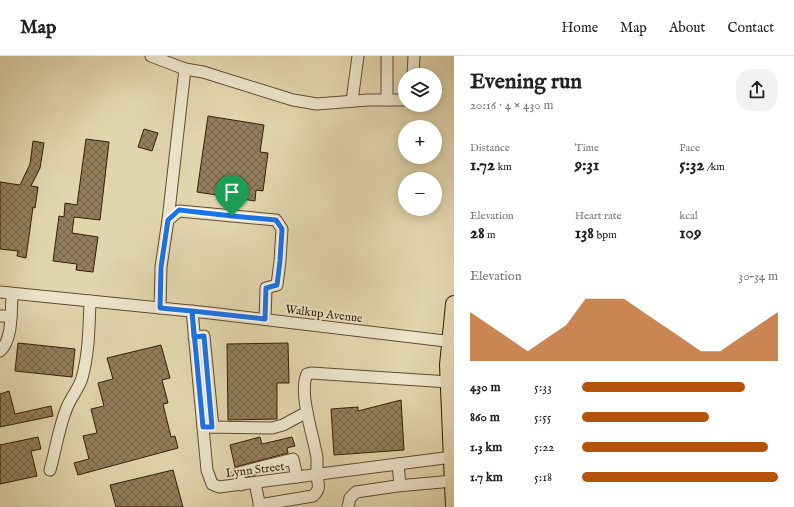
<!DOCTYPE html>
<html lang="en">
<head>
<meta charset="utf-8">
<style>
	body { margin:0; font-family:"IM FELL English",serif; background:#f2f2f2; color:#222; height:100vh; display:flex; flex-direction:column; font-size:15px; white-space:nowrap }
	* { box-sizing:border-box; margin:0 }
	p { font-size:13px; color:#767676 }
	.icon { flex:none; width:22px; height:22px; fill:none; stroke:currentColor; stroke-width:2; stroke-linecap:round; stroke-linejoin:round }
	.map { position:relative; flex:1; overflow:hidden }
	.details { display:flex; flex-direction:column; background:#fff; width:340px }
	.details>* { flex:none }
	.controls { position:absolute; left:398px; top:12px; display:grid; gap:8px }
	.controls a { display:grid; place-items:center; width:44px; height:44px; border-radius:50%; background:#fff; box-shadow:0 2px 10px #0003; font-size:20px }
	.pin { position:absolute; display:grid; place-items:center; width:34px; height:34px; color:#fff; margin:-41px -17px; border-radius:50% 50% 50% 0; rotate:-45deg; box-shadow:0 0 4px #0007 }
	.pin .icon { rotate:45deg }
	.round { display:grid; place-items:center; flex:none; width:42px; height:42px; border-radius:16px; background:#f2f2f2 }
	.summary { display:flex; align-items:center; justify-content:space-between; height:68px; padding:0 16px }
	h1 { font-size:22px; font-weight:800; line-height:30px }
	.metrics { display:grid; grid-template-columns:repeat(3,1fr); gap:6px; height:68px; padding:4px 16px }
	.metrics div { display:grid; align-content:center }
	.metrics b { font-size:17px; font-weight:800 }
	.metrics small { font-size:11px; font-weight:400 }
	.metrics p { font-size:11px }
	.chart { height:112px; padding:8px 16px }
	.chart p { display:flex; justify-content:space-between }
	.chart svg { width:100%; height:72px; margin-top:4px; fill:#b45309; opacity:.7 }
	ul { padding:0 16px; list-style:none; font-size:13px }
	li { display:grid; grid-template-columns:64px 48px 1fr; align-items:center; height:30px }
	li i { height:10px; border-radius:5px; background:#b45309 }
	header { display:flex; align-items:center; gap:24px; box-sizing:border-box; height:56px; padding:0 20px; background:#fff; border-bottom:1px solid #e0e0e0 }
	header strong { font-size:19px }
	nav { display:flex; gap:22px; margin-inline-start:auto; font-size:14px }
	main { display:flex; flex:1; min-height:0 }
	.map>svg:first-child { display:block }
</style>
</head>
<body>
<header>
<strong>Map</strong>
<nav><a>Home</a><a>Map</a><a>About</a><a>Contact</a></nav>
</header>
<main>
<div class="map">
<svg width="454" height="451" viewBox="0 0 454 451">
	<defs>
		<pattern id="building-cross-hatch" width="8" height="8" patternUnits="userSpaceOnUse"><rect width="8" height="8" fill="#907d5b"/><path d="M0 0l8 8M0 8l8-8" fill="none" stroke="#776649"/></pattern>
	</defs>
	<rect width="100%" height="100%" fill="#e1d5ad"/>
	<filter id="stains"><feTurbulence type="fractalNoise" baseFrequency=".005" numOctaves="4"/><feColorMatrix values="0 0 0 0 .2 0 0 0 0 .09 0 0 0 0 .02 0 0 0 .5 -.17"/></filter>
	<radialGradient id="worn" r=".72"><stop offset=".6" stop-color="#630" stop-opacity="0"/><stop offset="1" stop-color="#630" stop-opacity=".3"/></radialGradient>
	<g fill="url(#building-cross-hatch)" stroke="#381e02">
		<polygon points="208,60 264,69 260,96 268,97 263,135 256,134 255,145 197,136"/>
		<polygon points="144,73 158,77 152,95 138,91"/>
		<polygon points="86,83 109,86 100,164 74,161 72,177 98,181 93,216 76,214 77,208 53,205 59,160 64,161 65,147 77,149"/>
		<polygon points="33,85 44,87 40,112 31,130 38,131 35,152 33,151 26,202 17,200 18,195 0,193 0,126 20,129 30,108"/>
		<polygon points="18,287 75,293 72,321 15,315"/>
		<polygon points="288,287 289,327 277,327 277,363 228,364 227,288"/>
		<polygon points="161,289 170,322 162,324 168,347 163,348 171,381 175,380 178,392 78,419 74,407 89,403 83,380 97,377 91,353 104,350 98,327 113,323 107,302"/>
		<polygon points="9,335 15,358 51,350 53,360 0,371 0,338"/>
		<polygon points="401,344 404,394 334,399 331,353 358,351 358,355"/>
		<polygon points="38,381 41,393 31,395 37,420 0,428 0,389"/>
		<polygon points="260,381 262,388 292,381 295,390 287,392 288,397 235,411 230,389"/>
		<polygon points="173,414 183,451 116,451 110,429"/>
	</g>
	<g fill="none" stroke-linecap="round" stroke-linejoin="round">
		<defs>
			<g id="minor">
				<polyline points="151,0 185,13 168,164"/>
				<polyline points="387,0 387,44"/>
				<polyline points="185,13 203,16 293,44 317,48 368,44 405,44"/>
				<polyline points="413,19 414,0"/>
				<polyline points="352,45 358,0"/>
				<polyline points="0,236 210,257 454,286"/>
				<polyline points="160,252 161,211 168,164 179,155 276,164 282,173 280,205 277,229 266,232 265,263"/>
				<polyline points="192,255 207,414 212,428 219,431 452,401"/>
				<polyline points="0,260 11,260"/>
				<polyline points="194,281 204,280 213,371"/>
				<path d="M0 295C13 284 11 254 12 238"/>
				<polyline points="203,371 272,372 283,369 307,356"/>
				<polyline points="398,408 400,429"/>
				<path d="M50 414C56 393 59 369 68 349 72 340 79 332 82 322 89 297 89 271 90 245"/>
				<polyline points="255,427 260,451"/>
				<polyline points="241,429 238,417 293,403 297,421"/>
				<path d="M259 449 313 440C322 432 317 428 317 417 317 412 317 407 317 402 314 381 298 337 307 318L311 317 449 326"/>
				<polyline points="348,451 350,442 356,436 397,430 453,425"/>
			</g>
			<polyline id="highway" points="454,451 448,309 454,248"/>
		</defs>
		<use href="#minor" stroke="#624c2d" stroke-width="13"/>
		<use href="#highway" stroke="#381e02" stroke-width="18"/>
		<use href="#minor" stroke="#ece4ca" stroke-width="11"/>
		<use href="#highway" stroke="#e1d5ad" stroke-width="16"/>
	</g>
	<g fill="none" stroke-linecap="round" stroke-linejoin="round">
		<defs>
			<polyline id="route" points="232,160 179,154 168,164 161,211 160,252 192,255 203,371 212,371 204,280 194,281 192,255 265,263 266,232 277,229 280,205 282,173 276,164 232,160"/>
		</defs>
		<use href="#route" stroke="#fff" stroke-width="8"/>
		<use href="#route" stroke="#1a73e8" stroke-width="5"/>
	</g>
	<g text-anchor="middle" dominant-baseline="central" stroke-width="3.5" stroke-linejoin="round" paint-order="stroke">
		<g font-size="12" fill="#381e02" stroke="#ece4ca">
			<text transform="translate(324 258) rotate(7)">Walkup Avenue</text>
			<text transform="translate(255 414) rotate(-7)">Lynn Street</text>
		</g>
	</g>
	<rect width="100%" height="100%" filter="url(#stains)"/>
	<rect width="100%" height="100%" fill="url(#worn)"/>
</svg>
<div class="controls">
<a><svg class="icon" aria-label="layers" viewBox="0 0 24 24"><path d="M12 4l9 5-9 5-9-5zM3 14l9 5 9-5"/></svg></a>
<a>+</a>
<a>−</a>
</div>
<div class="pin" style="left:232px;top:160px;background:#1e9e55"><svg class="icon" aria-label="arrive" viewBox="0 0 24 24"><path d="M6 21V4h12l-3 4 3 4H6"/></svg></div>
</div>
<section class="details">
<div class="summary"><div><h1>Evening run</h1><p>20:16 · 4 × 430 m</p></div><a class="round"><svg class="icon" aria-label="share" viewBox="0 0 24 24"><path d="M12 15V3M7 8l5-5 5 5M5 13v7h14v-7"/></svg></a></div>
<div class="metrics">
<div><p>Distance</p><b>1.72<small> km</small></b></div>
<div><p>Time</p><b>9:31</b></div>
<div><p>Pace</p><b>5:32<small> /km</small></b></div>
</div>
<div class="metrics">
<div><p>Elevation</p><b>28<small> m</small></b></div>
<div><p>Heart rate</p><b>138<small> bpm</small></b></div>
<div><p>kcal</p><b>109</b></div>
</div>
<div class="chart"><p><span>Elevation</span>30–34 m</p>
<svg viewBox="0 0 160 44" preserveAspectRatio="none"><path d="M0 44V14L10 22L20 30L30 38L40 30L50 22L60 6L70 6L80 6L90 14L100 22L110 30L120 38L130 38L140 30L150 22L160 14V44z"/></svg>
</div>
<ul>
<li><b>430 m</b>5:33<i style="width:83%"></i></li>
<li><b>860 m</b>5:55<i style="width:65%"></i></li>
<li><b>1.3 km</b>5:22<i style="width:95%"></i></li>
<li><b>1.7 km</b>5:18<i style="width:100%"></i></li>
</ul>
</section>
</main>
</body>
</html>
